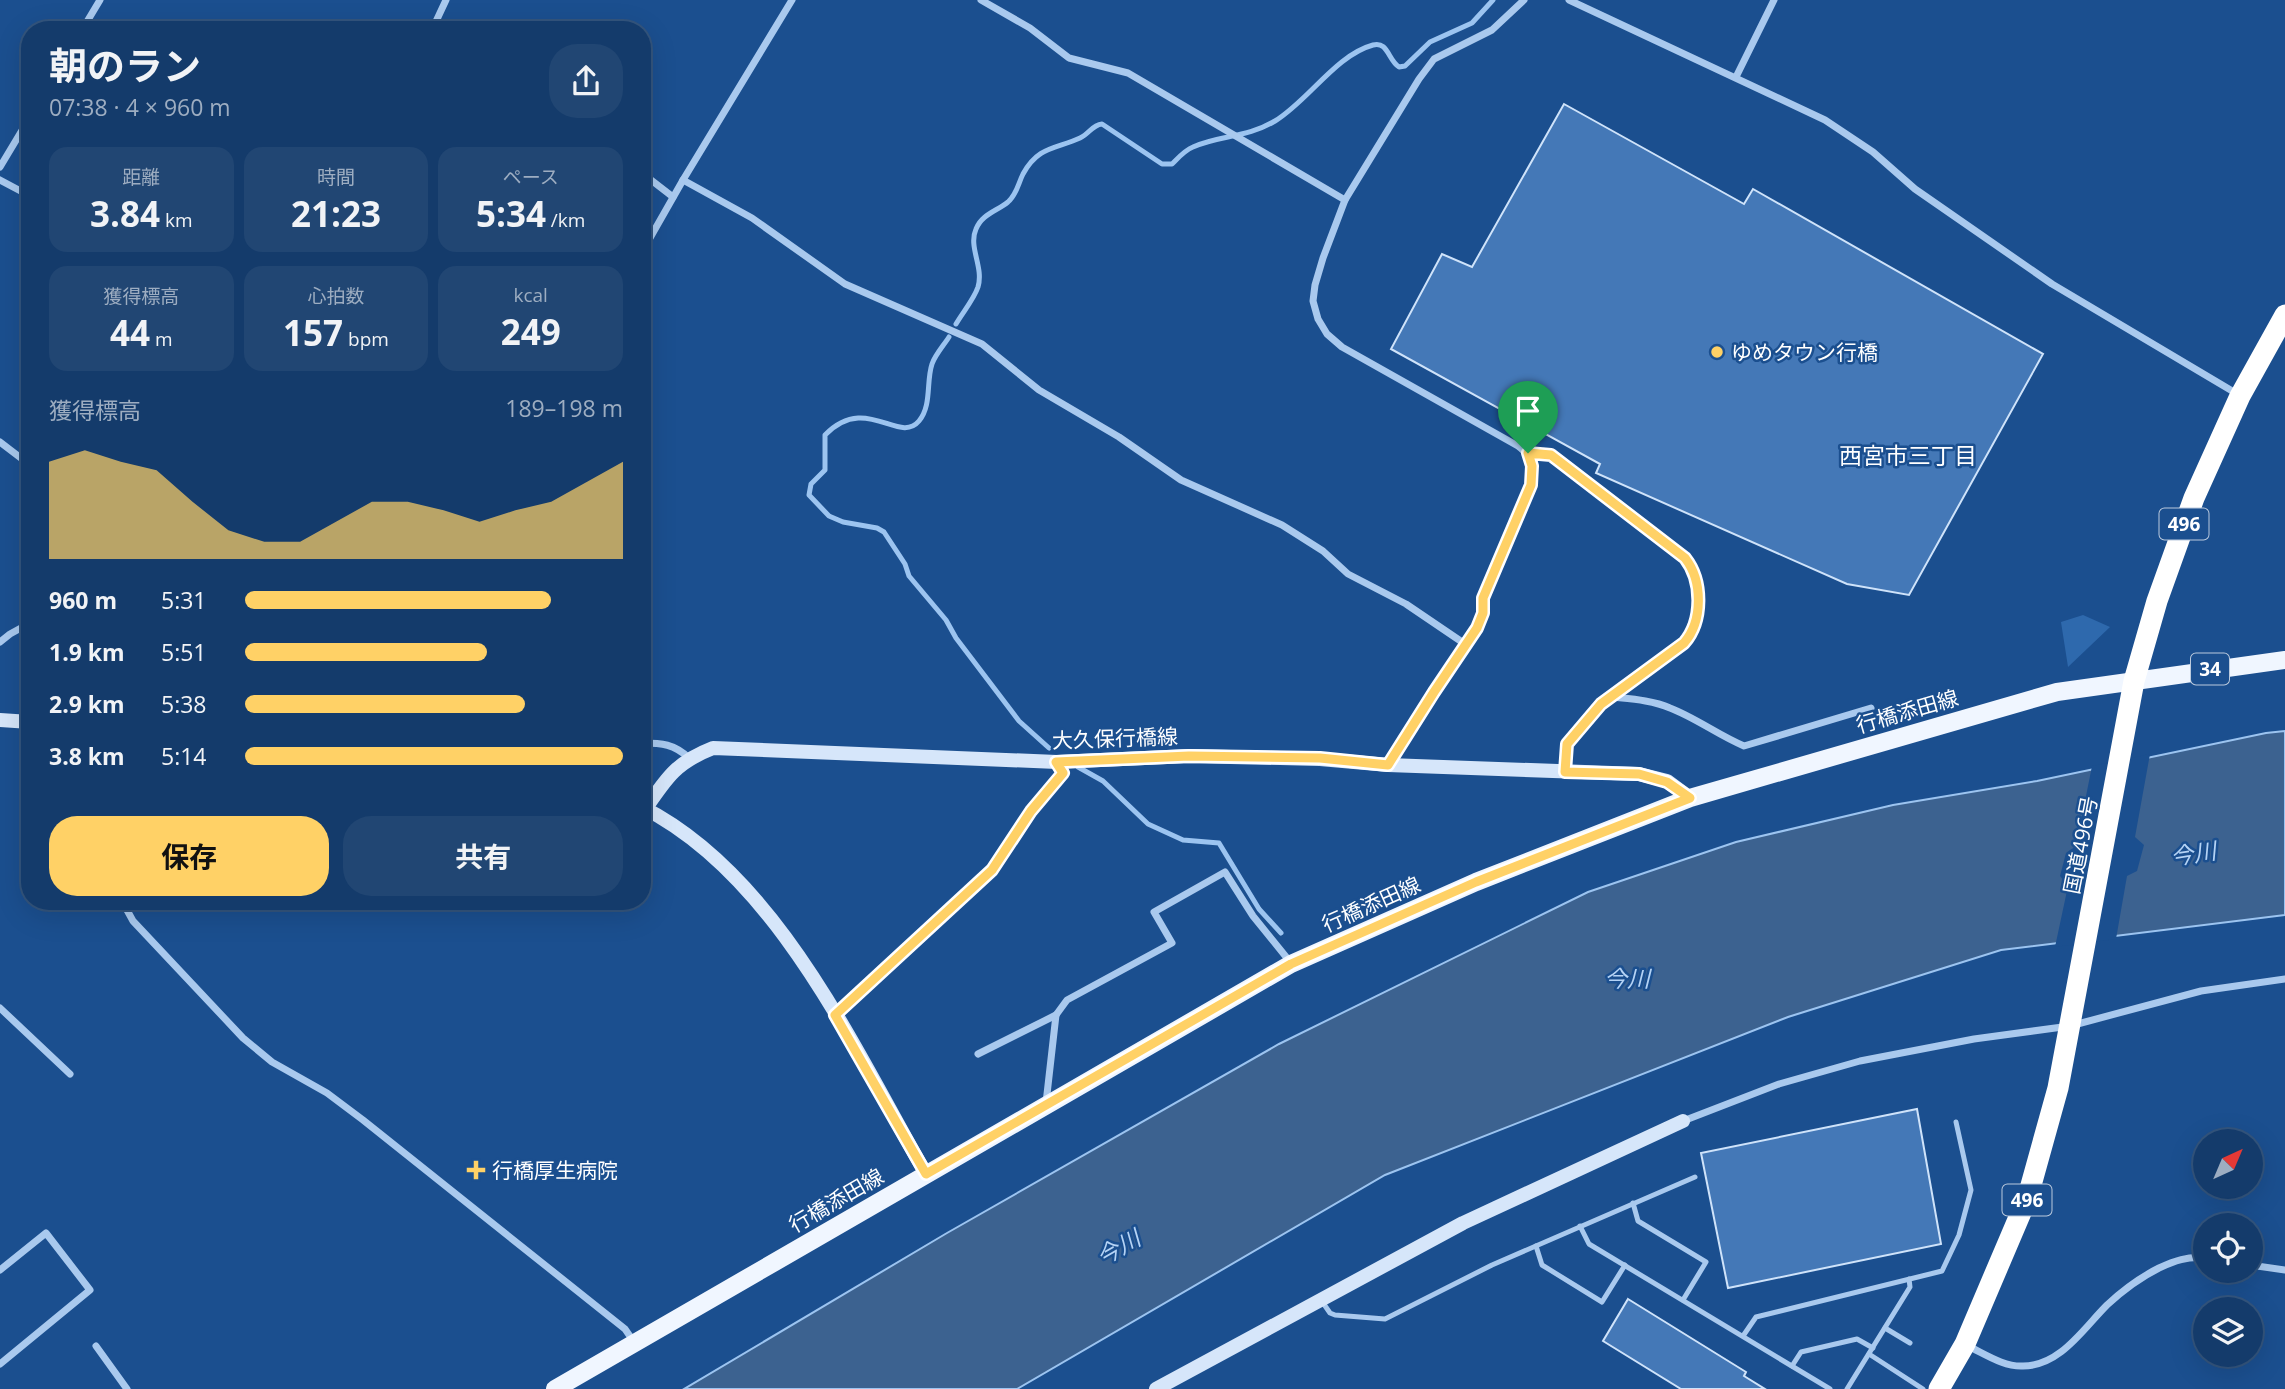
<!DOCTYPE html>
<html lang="ja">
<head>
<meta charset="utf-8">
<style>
	body { margin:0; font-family:"Open Sans","Noto Sans JP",sans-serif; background:#214673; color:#f1f3f6; height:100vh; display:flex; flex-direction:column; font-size:26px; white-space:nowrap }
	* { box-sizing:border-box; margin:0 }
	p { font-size:23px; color:#9dadc1 }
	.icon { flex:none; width:38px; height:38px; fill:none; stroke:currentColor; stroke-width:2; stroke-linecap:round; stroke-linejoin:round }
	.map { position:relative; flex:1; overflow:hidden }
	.panel { position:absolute; left:21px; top:21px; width:630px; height:889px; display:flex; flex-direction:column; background:#143b6b; border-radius:28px; box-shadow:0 7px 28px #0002,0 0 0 2px #33557e }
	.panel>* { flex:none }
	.needle { width:46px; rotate:44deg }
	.controls { position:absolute; left:2193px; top:1129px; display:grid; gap:14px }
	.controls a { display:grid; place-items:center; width:70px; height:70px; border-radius:50%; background:#143b6b; box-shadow:0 7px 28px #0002,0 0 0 2px #33557e; font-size:35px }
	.pin { position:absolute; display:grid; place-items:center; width:60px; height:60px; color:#fff; margin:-72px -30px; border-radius:50% 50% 50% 0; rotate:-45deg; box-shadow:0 0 7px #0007 }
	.pin .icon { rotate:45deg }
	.round { display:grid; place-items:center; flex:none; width:74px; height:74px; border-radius:28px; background:#214673 }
	.overview { display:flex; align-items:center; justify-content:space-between; height:119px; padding:0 28px }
	h1 { font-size:38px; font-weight:700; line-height:52px }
	.stats { display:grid; grid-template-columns:repeat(3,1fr); gap:10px; height:119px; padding:7px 28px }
	.stats div { display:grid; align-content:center; border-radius:18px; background:#214673; text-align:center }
	.stats b { font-size:35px; font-weight:700 }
	.stats small { font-size:19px; font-weight:400 }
	.stats p { font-size:19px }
	.chart { height:196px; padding:14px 28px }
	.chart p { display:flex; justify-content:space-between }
	.chart svg { width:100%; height:126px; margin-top:7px; fill:#ffd166; opacity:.7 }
	.cta { display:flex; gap:14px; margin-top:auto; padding:14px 28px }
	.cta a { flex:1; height:80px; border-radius:28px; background:#ffd166; color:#111; font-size:28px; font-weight:700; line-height:80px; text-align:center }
	.cta a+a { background:#214673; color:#f1f3f6 }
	ul { padding:0 28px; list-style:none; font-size:23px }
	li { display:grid; grid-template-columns:112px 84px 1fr; align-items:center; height:52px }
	li i { height:18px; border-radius:9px; background:#ffd166 }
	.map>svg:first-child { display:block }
</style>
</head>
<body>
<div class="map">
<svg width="2285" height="1389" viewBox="0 0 2285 1389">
	<rect width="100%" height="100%" fill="#1b4f8f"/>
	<polygon fill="#2e69ad" points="2083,615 2110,627 2068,667 2061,622"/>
	<polygon fill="#3c6290" stroke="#9cc4f0" stroke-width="2" points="2285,731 2285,915 2001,950 1788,1017 1385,1175 1017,1389 684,1389 947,1233 1279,1044 1588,892 1736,842 1893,805 2037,781 2266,733"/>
	<polygon fill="#1b4f8f" points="2150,754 2135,837 2144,845 2137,871 2127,876 2116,939 2055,947 2068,886 2060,876 2066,853 2076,846 2092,766"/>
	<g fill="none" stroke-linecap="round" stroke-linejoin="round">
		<g stroke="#9cc4f0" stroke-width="5">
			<path d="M956 324C963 312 974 299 978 287 984 267 968 247 976 229 982 214 997 211 1008 202 1017 194 1018 184 1023 174 1038 146 1056 149 1080 138 1089 134 1092 125 1102 124L1162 164H1172C1178 158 1185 150 1193 147 1220 135 1247 138 1275 121 1308 101 1336 55 1373 45 1388 41 1388 60 1399 67L1405 66 1430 42 1472 23 1493 0"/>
			<path d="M949 337C944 345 935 355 932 364 926 382 932 405 919 421 899 445 866 393 825 435V470L811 484 809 495 829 516 843 522 877 528 884 532 905 564 909 576 946 620 956 638 1019 721 1049 748"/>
			<polyline points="1078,767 1103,781 1148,824 1183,840 1219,843 1259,909 1281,933"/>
		</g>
	</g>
	<g fill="#4478b7" stroke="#cfe3fa" stroke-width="2">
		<polygon points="1564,104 1744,204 1753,189 2043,354 1909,595 1847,584 1596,473 1600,464 1391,349 1442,254 1472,267"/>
		<polygon points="1917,1109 1941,1244 1728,1288 1701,1153"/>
		<polygon points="1628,1299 1746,1372 1744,1376 1765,1389 1681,1389 1603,1341"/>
	</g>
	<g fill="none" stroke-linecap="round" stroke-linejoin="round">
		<g stroke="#a9c9ee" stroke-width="5">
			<polyline points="1633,1203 1638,1221 1706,1262 1683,1300"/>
			<polyline points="1580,1226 1589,1244 1830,1389"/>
			<polyline points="1536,1246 1542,1265 1602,1302 1625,1265"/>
			<polyline points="1321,1300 1330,1313 1335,1315 1385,1319 1492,1265 1695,1177"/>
			<polyline points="1885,1328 1910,1343"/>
			<polyline points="1743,1336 1756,1317 1942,1271 1959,1235 1971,1190 1956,1122"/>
			<polyline points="1869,1354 1923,1389"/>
			<polyline points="1792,1366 1801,1352 1857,1339 1873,1348"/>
			<polyline points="1847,1389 1910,1287 1909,1279"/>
		</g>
		<g stroke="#a9c9ee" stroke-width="7">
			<polyline points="981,0 1030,28 1069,58 1128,73 1345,200"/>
			<polyline points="1569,0 1825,120 1873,152 1915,189 2052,284 2239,395"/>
			<polyline points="82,30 100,0"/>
			<polyline points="432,30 446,0"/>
			<polyline points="1736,77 1774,0"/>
			<polyline points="0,167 30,117"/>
			<polyline points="642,173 673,197"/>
			<polyline points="0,180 30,196"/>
			<polyline points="683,180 752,218 845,284 982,344 1039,390 1119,437 1181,480 1282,525 1323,551 1348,574 1406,604 1465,644"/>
			<polyline points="642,252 683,180 792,0"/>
			<polyline points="0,442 30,465"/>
			<path d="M1528 453 1551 455 1685 558C1703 581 1703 621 1684 643L1601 704 1567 744 1565 772"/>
			<polyline points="0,642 10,634 30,623"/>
			<path d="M1611 697C1630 699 1652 700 1670 708 1696 718 1718 735 1744 746L1871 708"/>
			<path d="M642 743C662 743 674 744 689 758"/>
			<path d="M1389 764 1434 692 1477 628 1483 613V598L1531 485C1532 466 1534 458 1518 446L1342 347 1327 334 1318 319 1313 301 1315 285 1323 258 1345 200 1419 79 1434 59 1492 30 1524 0"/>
			<polyline points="122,901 133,921 243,1038 272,1062 327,1093 363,1120 625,1329 634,1342"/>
			<polyline points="0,1008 70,1074"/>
			<polyline points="835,1014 992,870 1031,811 1063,773 1057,763"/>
			<polyline points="978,1054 1056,1015"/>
			<polyline points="1046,1103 1056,1015 1067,1000 1172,943 1154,912 1225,872 1253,916 1291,963"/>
			<polyline points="1683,1121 1779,1084 1860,1061 1974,1039 2070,1026 2201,991 2285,979"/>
			<polyline points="2250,1265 2285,1270"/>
			<polyline points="0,1270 46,1233 90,1290 0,1364"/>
			<polyline points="96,1346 127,1389"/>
			<path d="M1968 1346C1985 1354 2004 1367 2023 1366 2060 1366 2083 1329 2107 1305 2123 1290 2139 1278 2159 1268 2174 1261 2188 1256 2205 1258"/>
		</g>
		<g stroke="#d6e6fa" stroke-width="14">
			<polyline points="0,720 30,722"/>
			<path d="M642 807C777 875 854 1049 926 1174"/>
			<path d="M646 808C667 777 677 762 713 748L1057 762 1189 756 1320 759 1388 765 1639 774 1667 781 1690 798"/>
			<polyline points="1156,1389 1463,1223 1683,1121"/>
		</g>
		<polyline stroke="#f0f6ff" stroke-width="18" points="555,1389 1291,964 1476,882 1690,798 2057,692 2285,660"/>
		<polyline stroke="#fff" stroke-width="21" points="1939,1389 1965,1344 2028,1196 2058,1088 2134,681 2157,601 2194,498 2240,396 2285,315"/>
	</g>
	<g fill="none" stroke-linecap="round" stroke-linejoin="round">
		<defs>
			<path id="route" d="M1528 453 1551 455 1685 558C1703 581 1703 621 1684 643L1601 704 1567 744 1565 772 1639 774 1667 782 1690 798 1476 882 1291 964 926 1174 835 1015 992 870 1031 811 1063 773 1056 762 1189 756 1320 758 1388 765 1434 692 1477 628 1483 613V598L1531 485 1532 466Z"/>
		</defs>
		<use href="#route" stroke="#fff" stroke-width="14"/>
		<use href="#route" stroke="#ffd166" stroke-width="9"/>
	</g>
	<g fill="#ffd166" stroke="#1b4f8f" stroke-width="2.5">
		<circle cx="1717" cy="352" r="7"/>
		<path d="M472.5 1159.5h7v7h7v7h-7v7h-7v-7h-7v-7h7z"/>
	</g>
	<g text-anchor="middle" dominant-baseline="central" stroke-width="5" stroke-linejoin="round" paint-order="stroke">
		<g fill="#1b4f8f" stroke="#bbcadd" stroke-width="2">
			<rect x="2159.5" y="508.5" width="49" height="31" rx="5"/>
			<rect x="2191" y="653.5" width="38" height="31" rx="5"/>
			<rect x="2002.5" y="1184.5" width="49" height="31" rx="5"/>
		</g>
		<g font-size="19" font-weight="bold" fill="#fff">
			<text x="2184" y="524">496</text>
			<text x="2210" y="669">34</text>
			<text x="2027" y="1200">496</text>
		</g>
		<g font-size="21" fill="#fff" stroke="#1b4f8f" text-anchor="start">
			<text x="1731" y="352">ゆめタウン行橋</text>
			<text x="492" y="1170">行橋厚生病院</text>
		</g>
		<g font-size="21" fill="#fff" stroke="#1b4f8f">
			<text transform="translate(1907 711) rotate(-16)">行橋添田線</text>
			<text transform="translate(1115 738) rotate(-2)">大久保行橋線</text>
			<text transform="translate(2080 845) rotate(-79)">国道496号</text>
			<text transform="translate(1371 904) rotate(-24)">行橋添田線</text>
			<text transform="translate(836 1200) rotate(-30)">行橋添田線</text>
		</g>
		<g font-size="23" fill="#fff" stroke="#1b4f8f">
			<text x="1908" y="455">西宮市三丁目</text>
		</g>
		<g font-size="23" font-style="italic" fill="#b5d3f5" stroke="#1b4f8f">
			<text transform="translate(2193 853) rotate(-9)">今川</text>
			<text x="1627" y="978">今川</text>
			<text transform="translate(1118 1247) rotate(-30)">今川</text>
		</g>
	</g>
</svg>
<div class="controls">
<a><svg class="needle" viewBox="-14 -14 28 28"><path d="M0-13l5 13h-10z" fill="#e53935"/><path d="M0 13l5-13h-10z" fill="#9dadc1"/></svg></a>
<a><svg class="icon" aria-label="locate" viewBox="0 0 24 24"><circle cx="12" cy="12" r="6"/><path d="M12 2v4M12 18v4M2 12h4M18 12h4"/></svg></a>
<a><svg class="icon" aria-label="layers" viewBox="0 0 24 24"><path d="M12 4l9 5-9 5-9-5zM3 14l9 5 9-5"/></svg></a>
</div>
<div class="pin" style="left:1528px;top:453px;background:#1e9e55"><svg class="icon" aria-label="arrive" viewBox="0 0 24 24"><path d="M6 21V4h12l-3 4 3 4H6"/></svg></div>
<section class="panel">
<div class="overview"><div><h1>朝のラン</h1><p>07:38 · 4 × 960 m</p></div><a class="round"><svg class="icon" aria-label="share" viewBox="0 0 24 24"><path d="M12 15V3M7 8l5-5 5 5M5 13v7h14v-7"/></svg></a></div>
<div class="stats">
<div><p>距離</p><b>3.84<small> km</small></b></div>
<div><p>時間</p><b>21:23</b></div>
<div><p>ペース</p><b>5:34<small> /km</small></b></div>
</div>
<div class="stats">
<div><p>獲得標高</p><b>44<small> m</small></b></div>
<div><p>心拍数</p><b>157<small> bpm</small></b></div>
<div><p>kcal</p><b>249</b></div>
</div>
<div class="chart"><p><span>獲得標高</span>189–198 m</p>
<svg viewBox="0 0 160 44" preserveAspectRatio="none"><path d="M0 44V10L10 6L20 10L30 13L40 24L50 34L60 38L70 38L80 31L90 24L100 24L110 27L120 31L130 27L140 24L150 17L160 10V44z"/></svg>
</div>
<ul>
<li><b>960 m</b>5:31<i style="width:81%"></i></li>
<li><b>1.9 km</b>5:51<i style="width:64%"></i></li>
<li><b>2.9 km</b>5:38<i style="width:74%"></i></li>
<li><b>3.8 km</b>5:14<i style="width:100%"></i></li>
</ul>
<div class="cta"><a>保存</a><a>共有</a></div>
</section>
</div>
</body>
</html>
